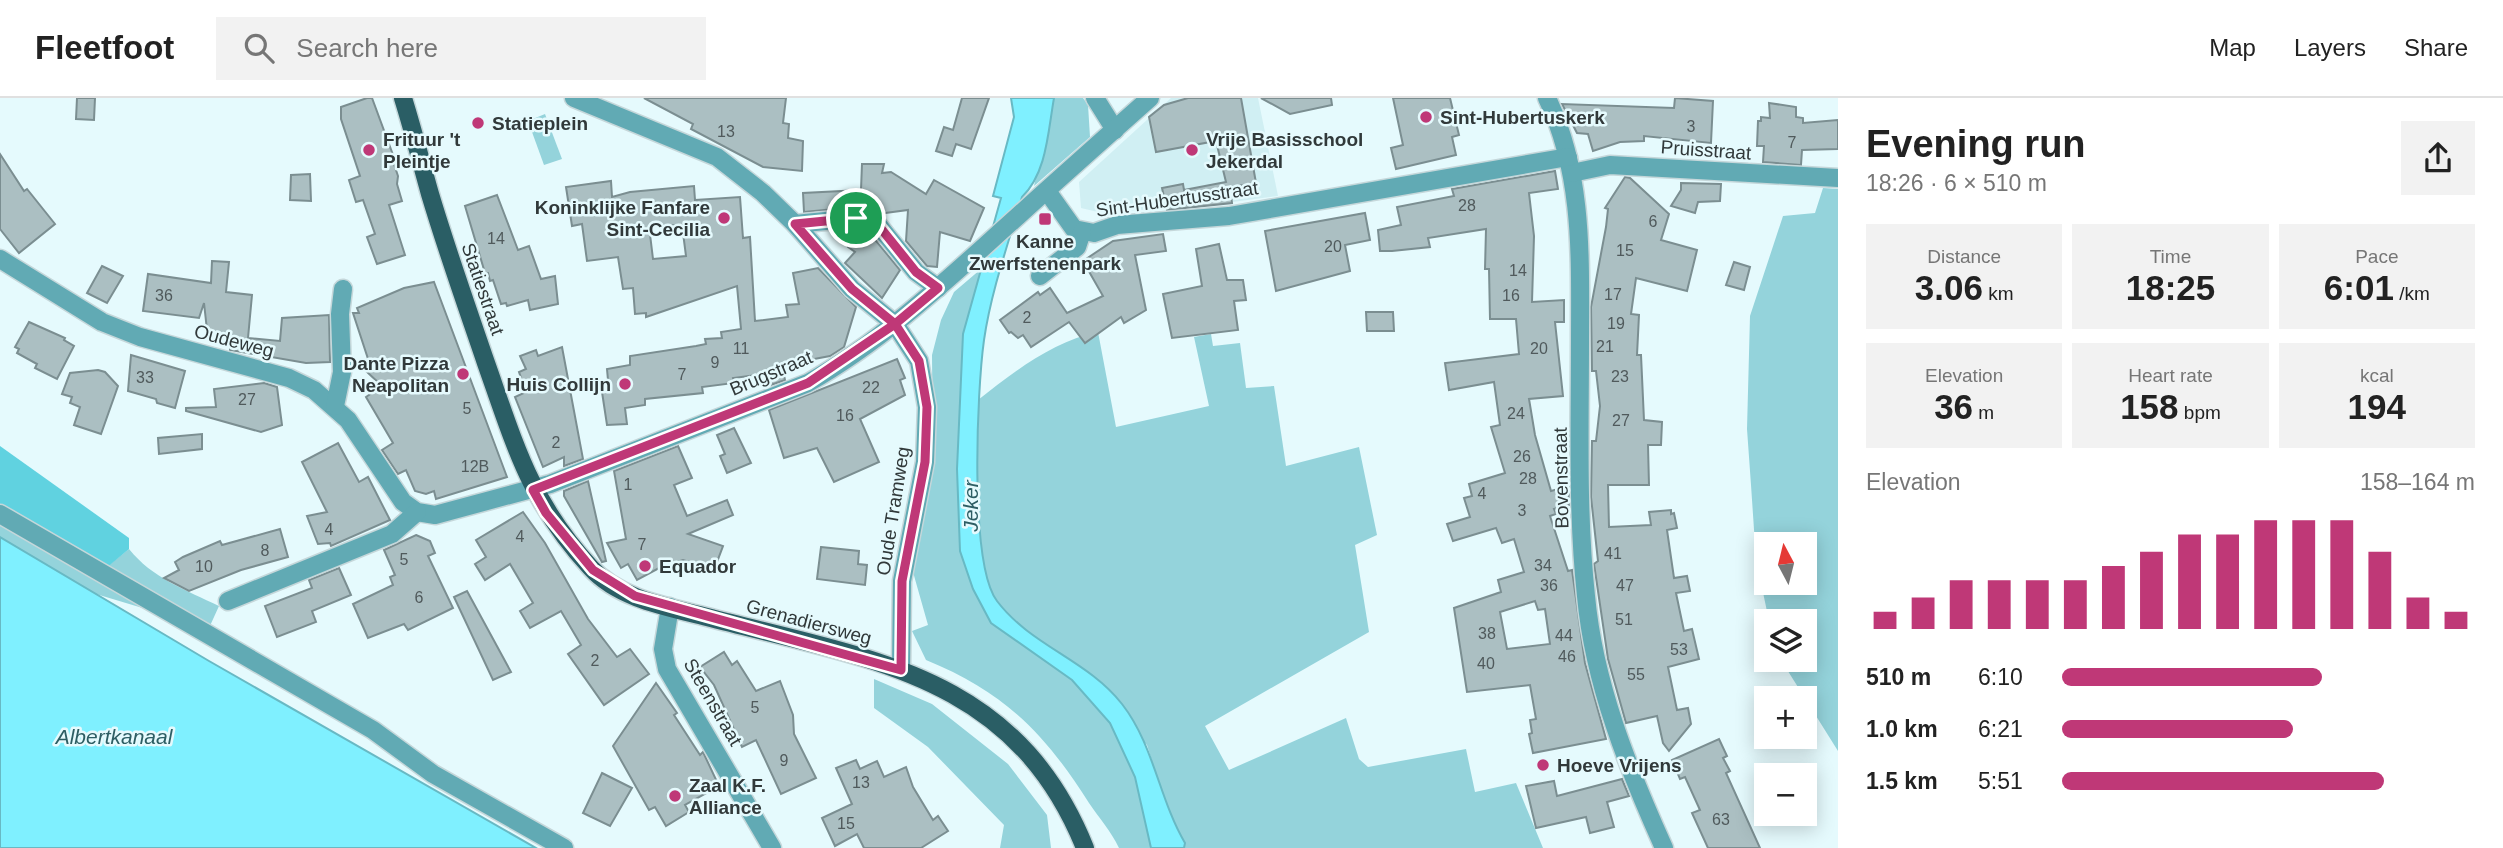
<!DOCTYPE html>
<html lang="en">
<head>
<meta charset="utf-8">
<style>
	body { margin:0; font-family:Helvetica,sans-serif; background:#f2f2f2; color:#222; height:100vh; display:flex; flex-direction:column; font-size:26px; white-space:nowrap }
	* { box-sizing:border-box; margin:0 }
	p { font-size:23px; color:#767676 }
	.icon { flex:none; width:38px; height:38px; fill:none; stroke:currentColor; stroke-width:2; stroke-linecap:round; stroke-linejoin:round }
	.map { position:relative; flex:1; overflow:hidden }
	.sheet { display:flex; flex-direction:column; background:#fff; width:665px }
	.sheet>* { flex:none }
	.needle { width:46px; rotate:353deg }
	.buttons { position:absolute; left:1754px; top:434px; display:grid; gap:14px }
	.buttons a { display:grid; place-items:center; width:63px; height:63px; border-radius:0px; background:#fff; box-shadow:0 4px 18px #0003; font-size:35px }
	.pin { position:absolute; display:grid; place-items:center; width:60px; height:60px; color:#fff; margin:-30px; border:4px solid #fff; border-radius:50%; box-shadow:0 2px 7px #0007 }
	.round { display:grid; place-items:center; flex:none; width:74px; height:74px; border-radius:0px; background:#f2f2f2 }
	.head { display:flex; align-items:center; justify-content:space-between; height:119px; padding:0 28px }
	h1 { font-size:38px; font-weight:800; line-height:52px }
	.figures { display:grid; grid-template-columns:repeat(3,1fr); gap:10px; height:119px; padding:7px 28px }
	.figures div { display:grid; align-content:center; border-radius:0px; background:#f2f2f2; text-align:center }
	.figures b { font-size:35px; font-weight:800 }
	.figures small { font-size:19px; font-weight:400 }
	.figures p { font-size:19px }
	.chart { height:196px; padding:14px 28px }
	.chart p { display:flex; justify-content:space-between }
	.chart svg { width:100%; height:126px; margin-top:7px; stroke:#bf3877; stroke-width:6 }
	ul { padding:0 28px; list-style:none; font-size:23px }
	li { display:grid; grid-template-columns:112px 84px 1fr; align-items:center; height:52px }
	li i { height:18px; border-radius:9px; background:#bf3877 }
	header { display:flex; align-items:center; gap:42px; box-sizing:border-box; height:98px; padding:0 35px; background:#fff; border-bottom:2px solid #e0e0e0 }
	header strong { font-size:33px }
	nav { display:flex; gap:38px; margin-inline-start:auto; font-size:24px }
	.search { width:490px; height:63px; background:#f2f2f2; display:flex; align-items:center; gap:18px; box-sizing:border-box; padding:0 24px; border-radius:0px; color:#767676; font-size:26px }
	main { display:flex; flex:1; min-height:0 }
	.map>svg:first-child { display:block }
</style>
</head>
<body>
<header>
<strong>Fleetfoot</strong>
<div class="search"><svg class="icon" aria-label="search" viewBox="0 0 24 24"><circle cx="10" cy="10" r="6"/><path d="M15 15l6 6"/></svg>Search here</div>
<nav><a>Map</a><a>Layers</a><a>Share</a></nav>
</header>
<main>
<div class="map">
<svg width="1838" height="750" viewBox="0 0 1838 750">
	<rect width="100%" height="100%" fill="#e5fafd"/>
	<polygon fill="#d0eff3" points="1171,0 1258,0 1278,98 1187,110 1098,114 1081,110 1079,84"/>
	<g fill="#94d3db" fill-rule="evenodd">
		<polygon points="1054,0 1083,0 1088,7 1090,39 1034,88"/>
		<polygon points="545,16 562,61 544,67 528,23"/>
		<path d="M1823 90 1838 91V653L1781 562H1804V523H1769L1756 461 1751 387 1747 331 1750 218 1783 118 1815 115ZM1766 446H1804V485H1766Z"/>
		<path d="M981 171 963 236 957 371 960 453 973 491 991 525 1072 582 1110 625 1135 679 1151 750H1119C1111 733 1099 720 1089 705 1044 634 1004 594 926 562L912 533 928 527 911 467 933 373 932 257 941 222 954 194Z"/>
		<path d="M1098 234 1116 329 1209 308 1194 239 1211 236 1213 248 1240 245 1246 290 1274 288 1286 368 1359 349 1377 437 1355 447 1369 534 1205 628 1229 672 1346 620 1359 661 1368 669 1466 651 1475 694 1516 685 1543 750H1184L1185 745 1169 718 1147 647 1054 553 1019 530 995 501 985 481 978 414V302C1013 274 1054 243 1098 234Z"/>
		<path d="M0 410 104 471 129 451C152 480 186 492 219 508L209 530 96 496 0 439Z"/>
		<polygon points="874,581 932,606 1008,666 1047,717 1051,750 1000,750 1004,727 928,649 874,610"/>
	</g>
	<polygon fill="#60d2e0" points="0,348 129,440 129,451 105,471 0,410"/>
	<g fill="#7ff0ff" stroke="#68b9c4" stroke-width="2">
		<path d="M1011 0H1054C1048 33 1047 75 1022 99 1008 146 991 194 984 242 977 292 969 466 997 503 1031 548 1088 562 1122 606 1154 647 1159 701 1185 745L1184 750H1151L1135 679 1110 625 1072 582 991 525 973 491 960 453 957 371 963 236 1001 100 993 98 1014 19Z"/>
		<polygon points="0,439 209,563 536,750 0,750"/>
	</g>
	<g fill="#abbfc2" stroke="#7b8e91" stroke-width="2" fill-rule="evenodd">
		<polygon points="77,0 95,0 94,22 76,21"/>
		<polygon points="367,0 372,0 396,65 394,66 398,78 397,86 402,103 389,107 405,157 377,166 367,139 375,136 363,102 356,104 349,82 360,78 341,21 341,9"/>
		<polygon points="644,0 786,0 783,25 789,26 788,40 803,43 802,73 763,69 691,31 693,26"/>
		<polygon points="962,0 989,0 971,51 956,46 952,58 936,53 944,29 953,32"/>
		<polygon points="1188,0 1241,0 1256,85 1230,89 1232,105 1167,112 1162,90 1183,86 1184,92 1226,84 1216,43 1156,54 1149,19 1164,7"/>
		<polygon points="1261,0 1331,0 1332,7 1290,16"/>
		<polygon points="1393,0 1450,0 1459,37 1452,39 1456,57 1396,71 1391,50 1403,47"/>
		<polygon points="1675,0 1713,3 1711,45 1644,38 1644,43 1620,44 1593,53 1588,36 1577,35 1562,6 1674,10"/>
		<polygon points="1769,5 1796,9 1796,19 1803,20 1803,25 1838,22 1838,51 1802,52 1801,67 1763,64 1764,48 1757,48 1758,23 1761,23 1761,19 1770,20"/>
		<polygon points="0,56 24,93 27,91 55,126 19,155 0,131"/>
		<polygon points="862,66 884,66 882,75 891,74 926,96 934,82 984,110 970,143 940,134 937,169 927,168 906,143 908,112 878,116 855,109 804,114 803,95 861,92"/>
		<path d="M1555 73 1558 91 1529 95 1534 138 1532 204 1564 202V224H1555L1563 298 1529 301 1535 337 1551 393 1569 388V407L1554 411 1556 416 1550 418 1568 473 1572 472 1585 565 1606 641 1533 655 1529 636 1532 635 1530 622 1536 621 1530 587 1467 594 1454 510 1501 494 1498 482 1524 474 1514 441 1502 445 1496 430 1453 443 1447 426 1470 419 1464 400 1472 398 1469 386 1505 375 1491 329 1500 327 1494 284 1449 292 1445 265 1519 256 1516 221H1490L1489 171H1485L1486 131 1428 140 1430 149 1392 153H1380L1378 132 1401 127 1397 109 1454 98 1452 91ZM1535 503 1538 512 1545 511 1550 546 1507 551 1500 514Z"/>
		<polygon points="310,76 311,103 290,102 291,77"/>
		<polygon points="1625,79 1630,80 1669,116 1661,142 1697,152 1687,193 1636,180 1631,216 1639,217 1637,257 1641,257 1644,322 1662,324 1661,347 1648,347 1649,387 1608,387 1609,429 1651,427 1649,414 1671,412 1671,416 1674,415 1677,430 1667,432 1674,480 1687,478 1690,493 1676,495 1684,533 1692,531 1699,561 1668,569 1677,612 1688,610 1691,626 1669,653 1663,645 1657,618 1626,625 1608,561 1594,466 1598,463 1591,399 1592,343 1596,343 1600,308 1596,273 1592,273 1591,209 1606,129 1608,111 1605,110"/>
		<path d="M611 83 612 99 630 94 694 88 695 102 740 99 743 140 750 139 755 223 788 219 786 207 799 206 793 175 818 170 856 209 844 249 830 258 782 267 785 282 768 288 765 276 733 280 734 285 702 289 703 295 645 301V307L625 310 627 326 607 327 602 294 609 293 607 271 630 267V258L696 248 706 246 705 241 722 240 721 234 741 231 737 188 646 219V215L635 216 633 190 623 191 618 159 587 163 582 126 572 128 566 89ZM682 127 686 158 653 161 649 128Z"/>
		<polygon points="1681,85 1721,86 1720,103 1698,104 1695,115 1671,108 1681,92"/>
		<polygon points="497,97 518,152 529,148 541,181 555,178 558,206 530,212 528,202 507,208 506,205 501,206 493,182 490,183 488,175 485,175 465,108"/>
		<polygon points="1365,115 1370,142 1345,147 1350,173 1276,193 1265,133"/>
		<polygon points="845,132 855,132 872,138 900,172 882,200 845,165 855,154 848,149 853,136"/>
		<polygon points="1163,136 1166,153 1135,157 1146,212 1124,225 1121,219 1085,245 1069,224 1031,249 1023,237 1018,240 1011,234 1009,235 1000,222 1038,194 1040,197 1050,190 1067,215 1103,198 1083,163 1113,143"/>
		<polygon points="1219,146 1227,182 1243,182 1246,202 1234,203 1238,232 1172,240 1163,196 1202,188 1196,151"/>
		<polygon points="212,163 229,164 226,194 252,197 248,240 280,243 282,220 329,217 330,264 306,265 230,252 230,248 208,241 204,205 199,220 143,213 148,176 211,185"/>
		<polygon points="1734,164 1750,169 1744,192 1726,187"/>
		<polygon points="102,168 123,178 107,205 87,195"/>
		<polygon points="434,184 507,379 436,401 434,393 426,396 415,393 406,372 398,376 382,352 393,345 366,299 382,288 367,274 371,270 353,215 359,215 357,210 404,190"/>
		<polygon points="1366,214 1393,214 1394,233 1367,233"/>
		<polygon points="29,224 65,240 64,242 74,248 57,281 35,270 37,266 17,255 19,251 15,249"/>
		<polygon points="562,249 583,361 564,368 564,359 543,369 515,299 526,294 519,274 526,271 520,258 536,252 538,258"/>
		<polygon points="131,257 185,273 175,310 157,305 156,301 128,293"/>
		<polygon points="897,261 905,280 900,282 905,297 860,321 879,364 834,384 817,350 784,360 769,312"/>
		<polygon points="98,272 105,274 118,288 101,336 74,327 80,309 70,305 72,299 62,296 70,275"/>
		<polygon points="264,285 277,289 282,327 261,334 186,313 186,310 216,309 214,291"/>
		<polygon points="734,330 751,365 727,375 720,358 725,356 717,337"/>
		<polygon points="202,336 202,351 159,356 158,340"/>
		<polygon points="338,345 359,384 368,379 390,422 331,448 330,445 318,446 307,418 327,414 302,364"/>
		<polygon points="678,348 692,380 674,387 687,418 727,402 733,417 688,436 723,448 714,472 683,462 661,469 637,482 628,466 621,470 607,445 626,441 614,373"/>
		<polygon points="588,383 606,463 602,464 564,398 564,393"/>
		<polygon points="523,414 545,445 588,521 617,559 630,551 649,576 604,607 568,556 581,547 561,513 530,530 520,513 533,505 510,466 485,482 475,466 486,459 476,442"/>
		<polygon points="280,431 288,459 241,472 189,493 164,480 179,472 175,464 183,459 220,443 222,447"/>
		<polygon points="416,437 430,443 435,455 428,458 453,510 408,532 404,526 368,540 353,506 393,487 390,479 395,477 384,452"/>
		<polygon points="821,449 859,453 858,466 867,467 865,487 817,481"/>
		<polygon points="339,470 351,497 312,513 316,524 277,539 265,508 312,490 309,482"/>
		<polygon points="467,493 511,574 493,582 454,499"/>
		<polygon points="724,554 732,567 737,563 756,593 780,583 793,617 794,636 816,680 781,696 756,642 742,649 714,587 700,569"/>
		<polygon points="656,585 677,615 674,617 700,657 703,654 719,688 685,707 689,714 666,728 655,709 649,712 613,648"/>
		<polygon points="1719,641 1727,658 1723,660 1730,673 1726,675 1760,750 1708,750 1692,715 1700,712 1685,679 1680,681 1672,662"/>
		<polygon points="856,662 860,671 877,663 884,679 906,669 913,689 933,722 938,718 948,733 921,750 864,750 857,736 835,748 822,720 852,706 836,670"/>
		<polygon points="602,675 632,690 610,728 583,715"/>
		<polygon points="1622,681 1629,698 1607,704 1614,729 1590,735 1586,719 1536,730 1526,688 1554,683 1557,698"/>
	</g>
	<g fill="none" stroke-linecap="round" stroke-linejoin="round">
		<defs>
			<g id="minor">
				<polyline points="574,0 717,59 763,95 795,126 852,191 895,226 919,263 927,309 925,364 902,483 901,572"/>
				<polyline points="1095,0 1115,32"/>
				<path d="M1547 0C1584 77 1580 161 1580 244 1580 329 1577 414 1586 498 1594 586 1628 670 1664 750"/>
				<polyline points="1572,75 1610,67 1838,80"/>
				<polyline points="1047,93 1074,131 1094,135 1117,127 1229,118 1568,59"/>
				<polyline points="795,126 856,120 879,128 916,174 938,190"/>
				<path d="M0 161 102 224 140 239 289 280 314 292 348 322 403 404 417 414 435 417 550 386 808 285C887 240 951 178 1018 118 1062 78 1106 39 1150 0"/>
				<polyline points="1040,178 1077,149 1082,134"/>
				<polyline points="335,308 342,274 340,216 343,191"/>
				<polyline points="0,416 373,632 433,676 564,750"/>
				<polyline points="228,503 392,436 417,414"/>
				<polyline points="670,509 663,551 667,571 772,750"/>
			</g>
			<path id="major" d="M403 0C413 32 421 64 430 96 447 153 467 209 486 265 515 347 530 404 591 470 619 501 668 509 707 519 869 561 1015 576 1085 750"/>
		</defs>
		<use href="#minor" stroke="#c5d7da" stroke-width="21"/>
		<use href="#major" stroke="#c5d7da" stroke-width="21"/>
		<use href="#minor" stroke="#61aab4" stroke-width="18"/>
		<use href="#major" stroke="#2a5e65" stroke-width="18"/>
	</g>
	<g fill="none" stroke-linecap="round" stroke-linejoin="round">
		<defs>
			<polyline id="route" points="856,120 879,128 916,174 938,190 895,226 808,285 533,392 546,415 593,472 635,498 901,572 902,483 925,364 927,309 919,263 895,226 852,191 795,126 856,120"/>
		</defs>
		<use href="#route" stroke="#fff" stroke-width="14"/>
		<use href="#route" stroke="#bf3877" stroke-width="9"/>
	</g>
	<g fill="#bf3877" stroke="#e5fafd" stroke-width="2.5">
		<circle cx="1426" cy="19" r="7"/>
		<circle cx="478" cy="25" r="7"/>
		<circle cx="369" cy="52" r="7"/>
		<circle cx="1192" cy="52" r="7"/>
		<circle cx="724" cy="120" r="7"/>
		<rect x="1038" y="114" width="14" height="14" rx="3.5"/>
		<circle cx="463" cy="276" r="7"/>
		<circle cx="625" cy="286" r="7"/>
		<circle cx="645" cy="468" r="7"/>
		<circle cx="1543" cy="667" r="7"/>
		<circle cx="675" cy="698" r="7"/>
	</g>
	<g text-anchor="middle" dominant-baseline="central" stroke-width="5" stroke-linejoin="round" paint-order="stroke">
		<g font-size="16" fill="#505a5c">
			<text x="1691" y="28">3</text>
			<text x="726" y="33">13</text>
			<text x="1792" y="44">7</text>
			<text x="1467" y="107">28</text>
			<text x="1653" y="123">6</text>
			<text x="496" y="140">14</text>
			<text x="1333" y="148">20</text>
			<text x="1625" y="152">15</text>
			<text x="1518" y="172">14</text>
			<text x="1613" y="196">17</text>
			<text x="164" y="197">36</text>
			<text x="1511" y="197">16</text>
			<text x="1027" y="219">2</text>
			<text x="1616" y="225">19</text>
			<text x="1605" y="248">21</text>
			<text x="741" y="250">11</text>
			<text x="1539" y="250">20</text>
			<text x="715" y="264">9</text>
			<text x="682" y="276">7</text>
			<text x="1620" y="278">23</text>
			<text x="145" y="279">33</text>
			<text x="871" y="289">22</text>
			<text x="247" y="301">27</text>
			<text x="467" y="310">5</text>
			<text x="1516" y="315">24</text>
			<text x="845" y="317">16</text>
			<text x="1621" y="322">27</text>
			<text x="556" y="344">2</text>
			<text x="1522" y="358">26</text>
			<text x="475" y="368">12B</text>
			<text x="1528" y="380">28</text>
			<text x="628" y="386">1</text>
			<text x="1482" y="395">4</text>
			<text x="1522" y="412">3</text>
			<text x="329" y="431">4</text>
			<text x="520" y="438">4</text>
			<text x="642" y="446">7</text>
			<text x="265" y="452">8</text>
			<text x="1613" y="455">41</text>
			<text x="404" y="461">5</text>
			<text x="1543" y="467">34</text>
			<text x="204" y="468">10</text>
			<text x="1549" y="487">36</text>
			<text x="1625" y="487">47</text>
			<text x="419" y="499">6</text>
			<text x="1624" y="521">51</text>
			<text x="1487" y="535">38</text>
			<text x="1564" y="537">44</text>
			<text x="1679" y="551">53</text>
			<text x="1567" y="558">46</text>
			<text x="595" y="562">2</text>
			<text x="1486" y="565">40</text>
			<text x="1636" y="576">55</text>
			<text x="755" y="609">5</text>
			<text x="784" y="662">9</text>
			<text x="861" y="684">13</text>
			<text x="1721" y="721">63</text>
			<text x="846" y="725">15</text>
		</g>
		<g font-size="19" font-weight="bold" fill="#31393a" stroke="#e5fafd" text-anchor="start">
			<text x="1440" y="19">Sint-Hubertuskerk</text>
			<text x="492" y="25">Statieplein</text>
			<text x="383" y="41">Frituur 't<tspan x="383" dy="22">Pleintje</tspan></text>
			<text x="1206" y="41">Vrije Basisschool<tspan x="1206" dy="22">Jekerdal</tspan></text>
			<text x="710" y="109" text-anchor="end">Koninklijke Fanfare<tspan x="710" dy="22">Sint-Cecilia</tspan></text>
			<text x="1045" y="143" text-anchor="middle">Kanne<tspan x="1045" dy="22">Zwerfstenenpark</tspan></text>
			<text x="449" y="265" text-anchor="end">Dante Pizza<tspan x="449" dy="22">Neapolitan</tspan></text>
			<text x="611" y="286" text-anchor="end">Huis Collijn</text>
			<text x="659" y="468">Equador</text>
			<text x="1557" y="667">Hoeve Vrijens</text>
			<text x="689" y="687">Zaal K.F.<tspan x="689" dy="22">Alliance</tspan></text>
		</g>
		<g font-size="19" fill="#31393a" stroke="#e5fafd">
			<text transform="translate(1706 52) rotate(4)">Pruisstraat</text>
			<text transform="translate(1177 101) rotate(-8)">Sint-Hubertusstraat</text>
			<text transform="translate(483 191) rotate(71)">Statiestraat</text>
			<text transform="translate(234 243) rotate(15)">Oudeweg</text>
			<text transform="translate(771 275) rotate(-23)">Brugstraat</text>
			<text transform="translate(1561 380) rotate(-91)">Bovenstraat</text>
			<text transform="translate(893 413) rotate(-81)">Oude Tramweg</text>
			<text transform="translate(809 524) rotate(15)">Grenadiersweg</text>
			<text transform="translate(713 604) rotate(60)">Steenstraat</text>
		</g>
		<g font-size="21" font-style="italic" fill="#2d5e64" stroke="#e5fafd">
			<text transform="translate(970 408) rotate(-90)">Jeker</text>
			<text x="114" y="638">Albertkanaal</text>
		</g>
	</g>
</svg>
<div class="buttons">
<a><svg class="needle" viewBox="-14 -14 28 28"><path d="M0-13l5 13h-10z" fill="#e53935"/><path d="M0 13l5-13h-10z" fill="#767676"/></svg></a>
<a><svg class="icon" aria-label="layers" viewBox="0 0 24 24"><path d="M12 4l9 5-9 5-9-5zM3 14l9 5 9-5"/></svg></a>
<a>+</a>
<a>−</a>
</div>
<div class="pin" style="left:856px;top:120px;background:#1e9e55"><svg class="icon" aria-label="arrive" viewBox="0 0 24 24"><path d="M6 21V4h12l-3 4 3 4H6"/></svg></div>
</div>
<section class="sheet">
<div class="head"><div><h1>Evening run</h1><p>18:26 · 6 × 510 m</p></div><a class="round"><svg class="icon" aria-label="share" viewBox="0 0 24 24"><path d="M12 15V3M7 8l5-5 5 5M5 13v7h14v-7"/></svg></a></div>
<div class="figures">
<div><p>Distance</p><b>3.06<small> km</small></b></div>
<div><p>Time</p><b>18:25</b></div>
<div><p>Pace</p><b>6:01<small> /km</small></b></div>
</div>
<div class="figures">
<div><p>Elevation</p><b>36<small> m</small></b></div>
<div><p>Heart rate</p><b>158<small> bpm</small></b></div>
<div><p>kcal</p><b>194</b></div>
</div>
<div class="chart"><p><span>Elevation</span>158–164 m</p>
<svg viewBox="0 0 160 44" preserveAspectRatio="none"><path d="M5 44V38M15 44V33M25 44V27M35 44V27M45 44V27M55 44V27M65 44V22M75 44V17M85 44V11M95 44V11M105 44V6M115 44V6M125 44V6M135 44V17M145 44V33M155 44V38"/></svg>
</div>
<ul>
<li><b>510 m</b>6:10<i style="width:63%"></i></li>
<li><b>1.0 km</b>6:21<i style="width:56%"></i></li>
<li><b>1.5 km</b>5:51<i style="width:78%"></i></li>
</ul>
</section>
</main>
</body>
</html>
